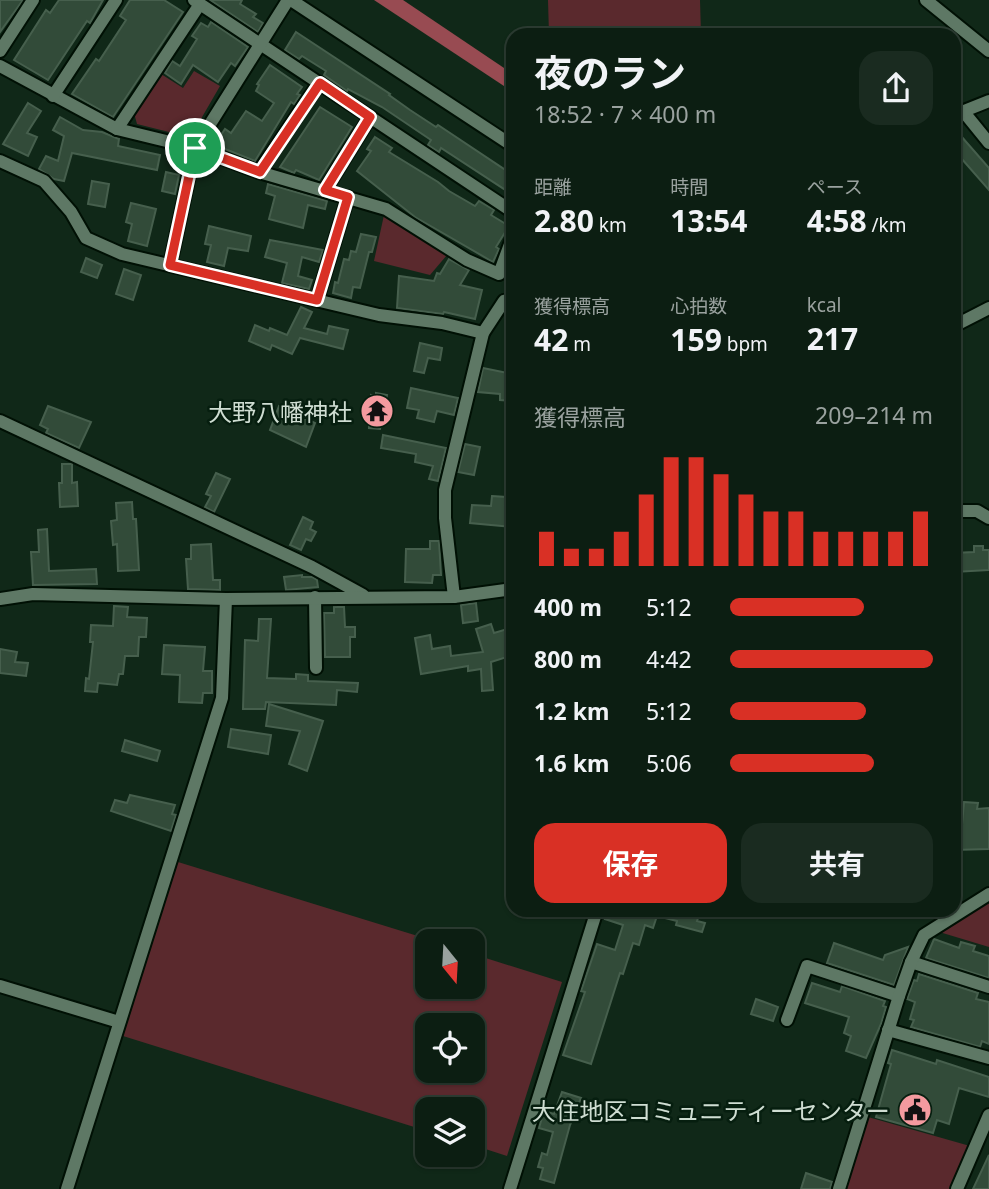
<!DOCTYPE html>
<html lang="ja">
<head>
<meta charset="utf-8">
<style>
	body { margin:0; font-family:"Noto Sans","Noto Sans JP",sans-serif; background:#1a2b20; color:#f1f3f6; height:100vh; display:flex; flex-direction:column; font-size:26px; white-space:nowrap }
	* { box-sizing:border-box; margin:0 }
	p { font-size:23px; color:#9aa29f }
	.icon { flex:none; width:38px; height:38px; fill:none; stroke:currentColor; stroke-width:2; stroke-linecap:round; stroke-linejoin:round }
	.map { position:relative; flex:1; overflow:hidden }
	.details { position:absolute; left:506px; top:28px; width:455px; height:889px; display:flex; flex-direction:column; background:#0c1e12; border-radius:21px; box-shadow:0 2px 5px #0004,0 0 0 2px #2c3c32 }
	.details>* { flex:none }
	.needle { width:46px; rotate:162deg }
	.buttons { position:absolute; left:415px; top:929px; display:grid; gap:14px }
	.buttons a { display:grid; place-items:center; width:70px; height:70px; border-radius:14px; background:#0c1e12; box-shadow:0 2px 5px #0004,0 0 0 2px #2c3c32; font-size:35px }
	.pin { position:absolute; display:grid; place-items:center; width:60px; height:60px; color:#fff; margin:-30px; border:4px solid #fff; border-radius:50%; box-shadow:0 2px 7px #0007 }
	.round { display:grid; place-items:center; flex:none; width:74px; height:74px; border-radius:21px; background:#1a2b20 }
	.overview { display:flex; align-items:center; justify-content:space-between; height:119px; padding:0 28px }
	h1 { font-size:38px; font-weight:700; line-height:52px }
	.stats { display:grid; grid-template-columns:repeat(3,1fr); gap:10px; height:119px; padding:7px 28px }
	.stats div { display:grid; align-content:center }
	.stats b { font-size:30px; font-weight:700 }
	.stats small { font-size:19px; font-weight:400 }
	.stats p { font-size:19px }
	.chart { height:196px; padding:14px 28px }
	.chart p { display:flex; justify-content:space-between }
	.chart svg { width:100%; height:126px; margin-top:7px; stroke:#d93025; stroke-width:6 }
	.primary-button { display:flex; gap:14px; margin-top:auto; padding:14px 28px }
	.primary-button a { flex:1; height:80px; border-radius:21px; background:#d93025; color:#fff; font-size:28px; font-weight:700; line-height:80px; text-align:center }
	.primary-button a+a { background:#1a2b20; color:#f1f3f6 }
	ul { padding:0 28px; list-style:none; font-size:23px }
	li { display:grid; grid-template-columns:112px 84px 1fr; align-items:center; height:52px }
	li i { height:18px; border-radius:9px; background:#d93025 }
	.map>svg:first-child { display:block }
</style>
</head>
<body>
<div class="map">
<svg width="989" height="1189" viewBox="0 0 989 1189">
	<rect width="100%" height="100%" fill="#102818"/>
	<g fill="#5a292d" fill-rule="evenodd">
		<polygon points="548,0 700,0 701,35 549,35"/>
		<polygon points="194,71 220,86 194,131 185,136 137,124 134,113 161,74 183,88"/>
		<polygon points="384,215 447,255 430,275 374,261"/>
		<path d="M178 862 434 941 427 942V987H472L473 954 562 982 507 1156 473 1145 472 1110H427V1131L123 1036ZM427 1026H472V1071H427Z"/>
		<polygon points="989,899 989,947 936,931"/>
		<polygon points="868,1117 970,1146 952,1189 845,1189"/>
	</g>
	<polygon fill="#984b52" points="374,0 403,0 513,74 513,92"/>
	<g fill="#324b39" stroke="#465f4d" stroke-width="2">
		<polygon points="0,0 23,0 0,32"/>
		<polygon points="59,0 103,0 90,23 87,21 48,80 14,60 46,10 50,13"/>
		<polygon points="130,0 164,0 183,12 113,117 72,94 96,59 99,61 126,20 120,16"/>
		<polygon points="210,0 242,0 240,4 256,14 253,17 263,23 258,32"/>
		<polygon points="211,22 248,47 235,66 231,63 218,82 193,65 181,84 165,73 172,61 180,66 197,39 192,36 201,23 208,27"/>
		<polygon points="296,32 390,94 389,95 410,110 436,127 438,125 513,175 513,195 441,148 439,152 428,145 431,140 382,107 348,89 347,91 324,75 326,71 302,56 299,59 285,50"/>
		<polygon points="270,65 302,87 297,94 300,95 294,104 291,102 255,161 220,147 224,141 219,138 225,129 231,133 246,111 262,121 274,103 256,91 259,85 257,84"/>
		<polygon points="28,103 41,111 27,133 37,137 28,156 3,144"/>
		<polygon points="320,107 352,127 319,180 296,170 294,173 280,167"/>
		<polygon points="60,117 83,130 102,132 119,139 118,146 160,155 157,170 72,153 64,181 54,179 39,169 46,156 58,161 64,136 53,130"/>
		<polygon points="954,128 989,168 989,190 954,150"/>
		<polygon points="375,137 392,148 389,152 438,182 449,191 475,206 479,201 494,210 491,215 509,226 496,247 499,249 493,262 415,217 357,171 371,151 367,149"/>
		<polygon points="166,172 179,175 175,194 162,191"/>
		<polygon points="92,181 109,184 105,207 88,204"/>
		<polygon points="268,184 327,201 325,209 308,205 303,228 269,219 275,196 266,193"/>
		<polygon points="131,203 156,209 147,246 128,241 132,224 126,222"/>
		<polygon points="209,226 251,236 248,251 228,248 224,266 207,262 211,245 205,244"/>
		<polygon points="361,234 376,237 372,252 369,252 360,288 353,287 351,298 333,293 335,282 338,283 344,259 349,260 351,251 356,252"/>
		<polygon points="270,240 323,250 319,262 302,257 298,276 312,280 309,289 282,283 287,263 265,257"/>
		<polygon points="86,258 102,265 97,278 81,272"/>
		<polygon points="449,259 469,270 460,285 482,290 475,319 444,312 443,314 397,308 399,276 434,281 437,273 440,274"/>
		<polygon points="124,269 141,275 133,300 116,294"/>
		<polygon points="301,307 312,312 304,328 327,334 329,326 348,330 343,349 300,338 292,354 272,345 270,350 249,341 255,325 269,331 270,328 287,335"/>
		<polygon points="420,343 442,348 440,360 428,358 424,373 414,371"/>
		<polygon points="483,368 513,374 513,401 500,400 500,394 478,392"/>
		<polygon points="411,388 458,398 454,415 437,411 434,422 417,418 419,410 407,408"/>
		<polygon points="376,393 387,395 380,429 369,428 371,395 376,396"/>
		<polygon points="48,406 91,422 79,448 46,433 48,429 40,425"/>
		<polygon points="279,406 315,423 306,447 270,430"/>
		<polygon points="383,435 446,448 438,481 429,479 433,466 415,462 416,454 381,448"/>
		<polygon points="465,444 480,447 474,475 458,472"/>
		<polygon points="62,464 72,464 72,483 77,482 78,506 60,507 59,483 62,483"/>
		<polygon points="216,473 230,479 214,512 205,507 211,496 206,494"/>
		<polygon points="492,496 506,497 505,505 513,506 513,527 470,523 472,505 491,506"/>
		<polygon points="132,502 133,519 136,519 139,570 118,571 117,544 113,545 111,521 117,520 116,503"/>
		<polygon points="303,517 313,522 310,529 316,532 311,541 306,539 301,550 290,545"/>
		<polygon points="47,529 49,571 96,569 97,584 33,585 31,552 39,552 38,530"/>
		<polygon points="430,541 439,541 441,575 433,575 432,583 405,582 406,549 430,549"/>
		<polygon points="211,544 213,580 220,580 220,590 188,589 186,559 191,559 191,545"/>
		<polygon points="974,546 983,546 983,550 989,550 989,570 954,572 954,553 974,552"/>
		<polygon points="302,575 302,577 312,577 317,580 318,587 286,590 284,577"/>
		<polygon points="476,603 478,621 463,623 461,605"/>
		<polygon points="114,606 128,607 127,617 147,618 146,637 139,637 138,656 125,656 123,674 119,674 117,685 98,683 97,692 85,691 86,678 89,679 93,642 90,642 91,625 113,626"/>
		<polygon points="334,607 344,607 345,627 355,627 355,637 350,637 350,657 325,657 324,613 334,613"/>
		<polygon points="259,619 271,619 267,678 296,679 296,674 308,675 308,681 358,683 357,692 337,690 336,705 266,702 265,709 243,709 245,640 258,641"/>
		<polygon points="491,624 494,633 511,628 513,634 513,655 491,662 493,690 482,691 481,669 468,671 468,666 421,674 415,638 430,635 432,649 450,646 451,656 483,652 476,629"/>
		<polygon points="164,645 205,647 203,671 212,671 212,693 203,693 202,703 179,702 180,675 162,674"/>
		<polygon points="0,649 17,652 15,662 28,663 26,676 0,673"/>
		<polygon points="269,704 323,721 307,771 289,764 300,731 266,726"/>
		<polygon points="231,729 271,735 268,754 228,747"/>
		<polygon points="125,740 160,751 157,761 122,751"/>
		<polygon points="130,795 175,805 172,814 176,815 171,831 111,811 115,800 127,803"/>
		<polygon points="964,802 978,803 977,809 989,808 989,849 954,850 954,836 961,836"/>
		<polygon points="608,910 695,910 700,913 697,921 705,923 702,932 676,925 677,921 657,916 653,928 645,925 639,945 633,943 623,974 620,973 591,1064 563,1055 585,992 581,991 597,944 615,950 623,925 605,919"/>
		<polygon points="934,939 959,948 961,942 975,946 973,951 989,956 989,978 926,958"/>
		<polygon points="834,943 883,960 885,955 908,947 894,985 827,963"/>
		<polygon points="919,974 978,993 976,999 989,1002 989,1044 982,1041 980,1047 911,1027 914,1020 910,1019 915,1002 907,999 914,980 917,981"/>
		<polygon points="812,983 840,992 842,986 885,1001 883,1006 886,1007 881,1024 866,1058 846,1051 851,1036 844,1033 849,1017 805,1003"/>
		<polygon points="756,999 778,1007 773,1021 751,1014"/>
		<polygon points="892,1050 936,1064 937,1060 989,1077 989,1097 959,1088 949,1124 937,1120 933,1133 876,1117 891,1064 888,1063"/>
		<polygon points="562,1092 581,1098 570,1125 554,1183 540,1179 543,1168 538,1167 542,1153 547,1155 553,1132 539,1128 544,1111 554,1114"/>
		<polygon points="989,1155 989,1189 973,1189"/>
		<polygon points="806,1173 832,1182 830,1189 801,1189"/>
	</g>
	<g fill="none" stroke-linecap="round" stroke-linejoin="round">
		<defs>
			<g id="minor">
				<polyline points="194,0 513,212"/>
				<polyline points="291,0 513,146"/>
				<polyline points="926,0 989,51"/>
				<polyline points="0,51 33,0"/>
				<polyline points="0,66 117,129 195,148 259,172 386,209 467,260 499,274 513,236"/>
				<polyline points="53,96 116,0"/>
				<polyline points="963,111 989,143"/>
				<polyline points="954,115 989,101"/>
				<polyline points="117,129 200,4"/>
				<polyline points="0,161 44,181 71,212 86,238 122,254 379,315 442,323 483,333"/>
				<polyline points="259,172 319,83"/>
				<polyline points="325,190 370,117"/>
				<polyline points="170,265 195,148 288,0"/>
				<polyline points="317,300 348,197"/>
				<polyline points="954,326 989,308"/>
				<polyline points="0,421 312,567 363,595"/>
				<polyline points="954,511 977,511 989,518"/>
				<polyline points="315,597 316,668"/>
				<polyline points="454,597 445,518 445,490 483,333 504,301 513,305"/>
				<polyline points="0,599 33,594 226,599 454,597 513,589"/>
				<polyline points="911,962 989,987"/>
				<polyline points="0,986 119,1022"/>
				<polyline points="787,1020 807,966 899,996"/>
				<polyline points="888,1030 989,1058"/>
				<polyline points="67,1189 222,698 226,599"/>
				<polyline points="510,1189 597,910"/>
				<polyline points="839,1189 899,996 911,962 924,935 989,894"/>
				<polyline points="957,1189 989,1115"/>
			</g>
		</defs>
		<use href="#minor" stroke="#001004" stroke-width="16"/>
		<use href="#minor" stroke="#5e7865" stroke-width="12"/>
	</g>
	<g fill="none" stroke-linecap="round" stroke-linejoin="round">
		<defs>
			<polygon id="route" points="320,83 370,117 325,190 348,197 317,300 170,265 195,148 260,172"/>
		</defs>
		<use href="#route" stroke="#fff" stroke-width="14"/>
		<use href="#route" stroke="#d93025" stroke-width="9"/>
	</g>
	<defs>
		<symbol id="temple-disc" viewBox="-11 -11 22 22"><circle r="9.5" fill="#f49a9f" stroke="#061e0f"/><path d="M0-6L5-2H3V0L6.5 2.5H4V6H1.5V3h-3V6H-4V2.5H-6.5L-3 0V-2H-5Z" fill="#111"/></symbol>
		<symbol id="civic-disc" viewBox="-11 -11 22 22"><circle r="9.5" fill="#f49a9f" stroke="#061e0f"/><path d="M-.6-6.5H3V-4.5H.6V-3L4-1V1h2V6H-6V1h2V-1L-.6-3ZM-1.2 2.5V6h2.4V2.5Z" fill="#111"/></symbol>
	</defs>
	<g fill-rule="evenodd">
		<use href="#temple-disc" x="358" y="392" width="38" height="38"/>
		<use href="#civic-disc" x="896" y="1091" width="38" height="38"/>
	</g>
	<g text-anchor="middle" dominant-baseline="central" stroke-width="5" stroke-linejoin="round" paint-order="stroke">
		<g font-size="24" fill="#cfddd2" stroke="#061e0f" text-anchor="end">
			<text x="352" y="411">大野八幡神社</text>
			<text x="890" y="1110">大住地区コミュニティーセンター</text>
		</g>
	</g>
</svg>
<div class="buttons">
<a><svg class="needle" viewBox="-14 -14 28 28"><path d="M0-13l5 13h-10z" fill="#e53935"/><path d="M0 13l5-13h-10z" fill="#9aa29f"/></svg></a>
<a><svg class="icon" aria-label="locate" viewBox="0 0 24 24"><circle cx="12" cy="12" r="6"/><path d="M12 2v4M12 18v4M2 12h4M18 12h4"/></svg></a>
<a><svg class="icon" aria-label="layers" viewBox="0 0 24 24"><path d="M12 4l9 5-9 5-9-5zM3 14l9 5 9-5"/></svg></a>
</div>
<div class="pin" style="left:195px;top:148px;background:#1e9e55"><svg class="icon" aria-label="arrive" viewBox="0 0 24 24"><path d="M6 21V4h12l-3 4 3 4H6"/></svg></div>
<section class="details">
<div class="overview"><div><h1>夜のラン</h1><p>18:52 · 7 × 400 m</p></div><a class="round"><svg class="icon" aria-label="share" viewBox="0 0 24 24"><path d="M12 15V3M7 8l5-5 5 5M5 13v7h14v-7"/></svg></a></div>
<div class="stats">
<div><p>距離</p><b>2.80<small> km</small></b></div>
<div><p>時間</p><b>13:54</b></div>
<div><p>ペース</p><b>4:58<small> /km</small></b></div>
</div>
<div class="stats">
<div><p>獲得標高</p><b>42<small> m</small></b></div>
<div><p>心拍数</p><b>159<small> bpm</small></b></div>
<div><p>kcal</p><b>217</b></div>
</div>
<div class="chart"><p><span>獲得標高</span>209–214 m</p>
<svg viewBox="0 0 160 44" preserveAspectRatio="none"><path d="M5 44V32M15 44V38M25 44V38M35 44V32M45 44V19M55 44V6M65 44V6M75 44V12M85 44V19M95 44V25M105 44V25M115 44V32M125 44V32M135 44V32M145 44V32M155 44V25"/></svg>
</div>
<ul>
<li><b>400 m</b>5:12<i style="width:66%"></i></li>
<li><b>800 m</b>4:42<i style="width:100%"></i></li>
<li><b>1.2 km</b>5:12<i style="width:67%"></i></li>
<li><b>1.6 km</b>5:06<i style="width:71%"></i></li>
</ul>
<div class="primary-button"><a>保存</a><a>共有</a></div>
</section>
</div>
</body>
</html>
